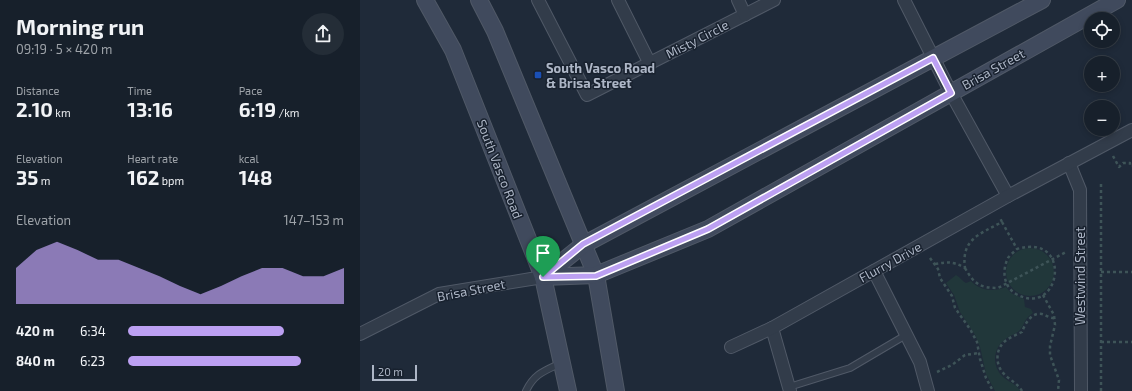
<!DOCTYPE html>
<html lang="en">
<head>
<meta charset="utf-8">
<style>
	body { margin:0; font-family:"Exo 2",sans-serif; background:#242d37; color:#f1f3f6; height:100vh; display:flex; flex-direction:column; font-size:15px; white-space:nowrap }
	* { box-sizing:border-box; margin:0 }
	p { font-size:13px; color:#9ea3a9 }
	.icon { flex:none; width:22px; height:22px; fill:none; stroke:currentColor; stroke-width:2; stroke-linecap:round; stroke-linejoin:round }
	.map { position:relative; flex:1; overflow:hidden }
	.panel { display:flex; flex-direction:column; background:#17202b; width:360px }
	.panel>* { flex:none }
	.tools { position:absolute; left:724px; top:12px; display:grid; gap:8px }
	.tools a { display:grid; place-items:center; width:36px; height:36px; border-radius:50%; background:#17202b; box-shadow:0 2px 6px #0003,0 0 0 1px #363e47; font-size:20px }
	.scale { position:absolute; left:12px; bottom:10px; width:45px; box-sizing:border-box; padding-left:4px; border:2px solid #adb6c6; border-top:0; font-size:11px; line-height:14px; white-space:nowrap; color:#adb6c6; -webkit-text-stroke:3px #18212e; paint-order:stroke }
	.pin { position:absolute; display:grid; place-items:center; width:34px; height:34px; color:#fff; margin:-41px -17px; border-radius:50% 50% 50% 0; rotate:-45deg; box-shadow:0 0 4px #0007 }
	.pin .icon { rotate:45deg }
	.round { display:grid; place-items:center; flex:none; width:42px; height:42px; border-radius:21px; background:#242d37 }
	.summary { display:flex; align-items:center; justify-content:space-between; height:68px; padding:0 16px }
	h1 { font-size:22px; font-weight:700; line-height:30px }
	.figures { display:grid; grid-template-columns:repeat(3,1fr); gap:6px; height:68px; padding:4px 16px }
	.figures div { display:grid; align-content:center }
	.figures b { font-size:20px; font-weight:700 }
	.figures small { font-size:11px; font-weight:400 }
	.figures p { font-size:11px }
	.chart { height:112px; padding:8px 16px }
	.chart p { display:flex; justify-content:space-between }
	.chart svg { width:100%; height:72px; margin-top:4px; fill:#bca0f2; opacity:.7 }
	ul { padding:0 16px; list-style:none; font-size:13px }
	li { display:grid; grid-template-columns:64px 48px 1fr; align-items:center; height:30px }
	li i { height:10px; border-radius:5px; background:#bca0f2 }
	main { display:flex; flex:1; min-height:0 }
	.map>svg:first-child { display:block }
</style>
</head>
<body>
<main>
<section class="panel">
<div class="summary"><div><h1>Morning run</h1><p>09:19 · 5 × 420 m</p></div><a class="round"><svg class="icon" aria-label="share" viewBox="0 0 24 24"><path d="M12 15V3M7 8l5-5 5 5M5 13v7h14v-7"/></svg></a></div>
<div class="figures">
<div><p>Distance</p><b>2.10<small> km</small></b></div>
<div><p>Time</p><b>13:16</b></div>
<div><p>Pace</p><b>6:19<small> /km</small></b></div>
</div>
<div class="figures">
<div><p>Elevation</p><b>35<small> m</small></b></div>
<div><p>Heart rate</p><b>162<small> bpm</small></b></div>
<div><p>kcal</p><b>148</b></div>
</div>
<div class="chart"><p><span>Elevation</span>147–153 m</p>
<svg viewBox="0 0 160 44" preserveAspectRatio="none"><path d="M0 44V22L10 11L20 6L30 11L40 17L50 17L60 22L70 27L80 33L90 38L100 33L110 27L120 22L130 22L140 27L150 27L160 22V44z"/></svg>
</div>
<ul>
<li><b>420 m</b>6:34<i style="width:72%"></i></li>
<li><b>840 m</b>6:23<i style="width:80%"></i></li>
</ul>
</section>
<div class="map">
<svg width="772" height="391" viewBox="0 0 772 391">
	<rect width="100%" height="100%" fill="#1f2a39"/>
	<g fill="#21373a">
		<circle cx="670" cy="272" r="24"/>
		<path d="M596 275C600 277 602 281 606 283L611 281C620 291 634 292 646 287L651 293 664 299 665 307 671 309 673 313C663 320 666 323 660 330 656 334 651 335 647 338 634 346 631 363 641 375 647 382 656 383 660 391H635L626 374 620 347 615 335 600 312 594 295 586 283Z"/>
	</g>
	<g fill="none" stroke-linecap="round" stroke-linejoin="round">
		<defs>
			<g id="lane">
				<polyline points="429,387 490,368 546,335"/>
				<path d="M166 391C174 374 184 371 201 363"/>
			</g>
			<g id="street">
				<polyline points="178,0 227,95 414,0"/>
				<polyline points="258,0 290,64"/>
				<polyline points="378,0 385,15"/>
				<polyline points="544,0 591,93 648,196"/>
				<polyline points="709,163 720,190 721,391"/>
				<polyline points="514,271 560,362 568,391"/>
				<polyline points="412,328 430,391"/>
				<polyline points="0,334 79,294 183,277"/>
				<polyline points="371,347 412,328 648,196 772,130"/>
			</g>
			<g id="secondary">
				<polyline points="65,0 93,50 183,277 208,391"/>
				<polyline points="119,0 135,31 236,275 256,391"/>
				<polyline points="183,277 236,275 348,229 757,0"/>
				<polyline points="183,277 223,245 682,0"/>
			</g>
		</defs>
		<use href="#lane" stroke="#505967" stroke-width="8"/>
		<use href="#street" stroke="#505967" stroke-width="14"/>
		<use href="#secondary" stroke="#505967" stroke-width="18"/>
		<g stroke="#3e5458" stroke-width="2.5" stroke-dasharray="3 3" stroke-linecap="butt">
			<polyline points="753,156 759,167 763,163 770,163 770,166 772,166"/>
			<path d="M642 222 657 249C714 232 701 319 656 294 643 286 642 270 648 258 650 255 654 252 657 249"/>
			<polyline points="570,258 578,269 580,278 592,296 595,308 610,329 617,342 620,359 626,378 633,391"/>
			<path d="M575 264C588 262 593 261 605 268 601 239 620 234 642 222L640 218"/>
			<path d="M605 268C614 284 620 288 638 288L706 252"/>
			<polyline points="741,272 772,272"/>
			<polyline points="683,295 694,315 695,325 690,346 690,355 699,380 698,391"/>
			<polyline points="741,342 772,342"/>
			<polyline points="577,372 592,365 605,355 619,353"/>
			<path d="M662 391C658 384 650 380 644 374 636 366 635 352 643 343 648 338 656 335 662 332 665 324 671 312 682 314 686 315 689 318 694 318"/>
			<polyline points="741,391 741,181"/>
		</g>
		<use href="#lane" stroke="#323c4a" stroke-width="6"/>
		<use href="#street" stroke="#323c4a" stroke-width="12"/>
		<use href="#secondary" stroke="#404a5d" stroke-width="16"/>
	</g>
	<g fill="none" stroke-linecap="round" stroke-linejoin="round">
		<defs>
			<polygon id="route" points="573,58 591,93 348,229 236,276 183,277 223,244"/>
		</defs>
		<use href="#route" stroke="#fff" stroke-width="8"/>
		<use href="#route" stroke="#bca0f2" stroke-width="5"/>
	</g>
	<rect fill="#1a4fb4" stroke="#18212e" stroke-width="1.5" x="174" y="71" width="8" height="8" rx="2"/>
	<g text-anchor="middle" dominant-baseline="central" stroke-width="3" stroke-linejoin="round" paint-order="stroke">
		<g font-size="13" fill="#adb6c6" stroke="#18212e">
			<text transform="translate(337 39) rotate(-27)">Misty Circle</text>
			<text transform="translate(633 69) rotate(-29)">Brisa Street</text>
			<text transform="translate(140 169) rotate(69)">South Vasco Road</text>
			<text transform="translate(530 262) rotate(-29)">Flurry Drive</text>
			<text transform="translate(720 276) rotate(-90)">Westwind Street</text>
			<text transform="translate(111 290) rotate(-11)">Brisa Street</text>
		</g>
		<g font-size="13" font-weight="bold" fill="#adb6c6" stroke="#18212e" text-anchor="start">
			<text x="186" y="68">South Vasco Road<tspan x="186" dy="15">&amp; Brisa Street</tspan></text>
		</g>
	</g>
</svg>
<div class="tools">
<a><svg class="icon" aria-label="locate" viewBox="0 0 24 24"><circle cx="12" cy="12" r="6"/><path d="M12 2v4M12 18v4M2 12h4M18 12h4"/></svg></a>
<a>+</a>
<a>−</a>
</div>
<div class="scale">20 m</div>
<div class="pin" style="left:183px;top:277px;background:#1e9e55"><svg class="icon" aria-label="arrive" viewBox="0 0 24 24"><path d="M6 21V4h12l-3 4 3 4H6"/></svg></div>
</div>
</main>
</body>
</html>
